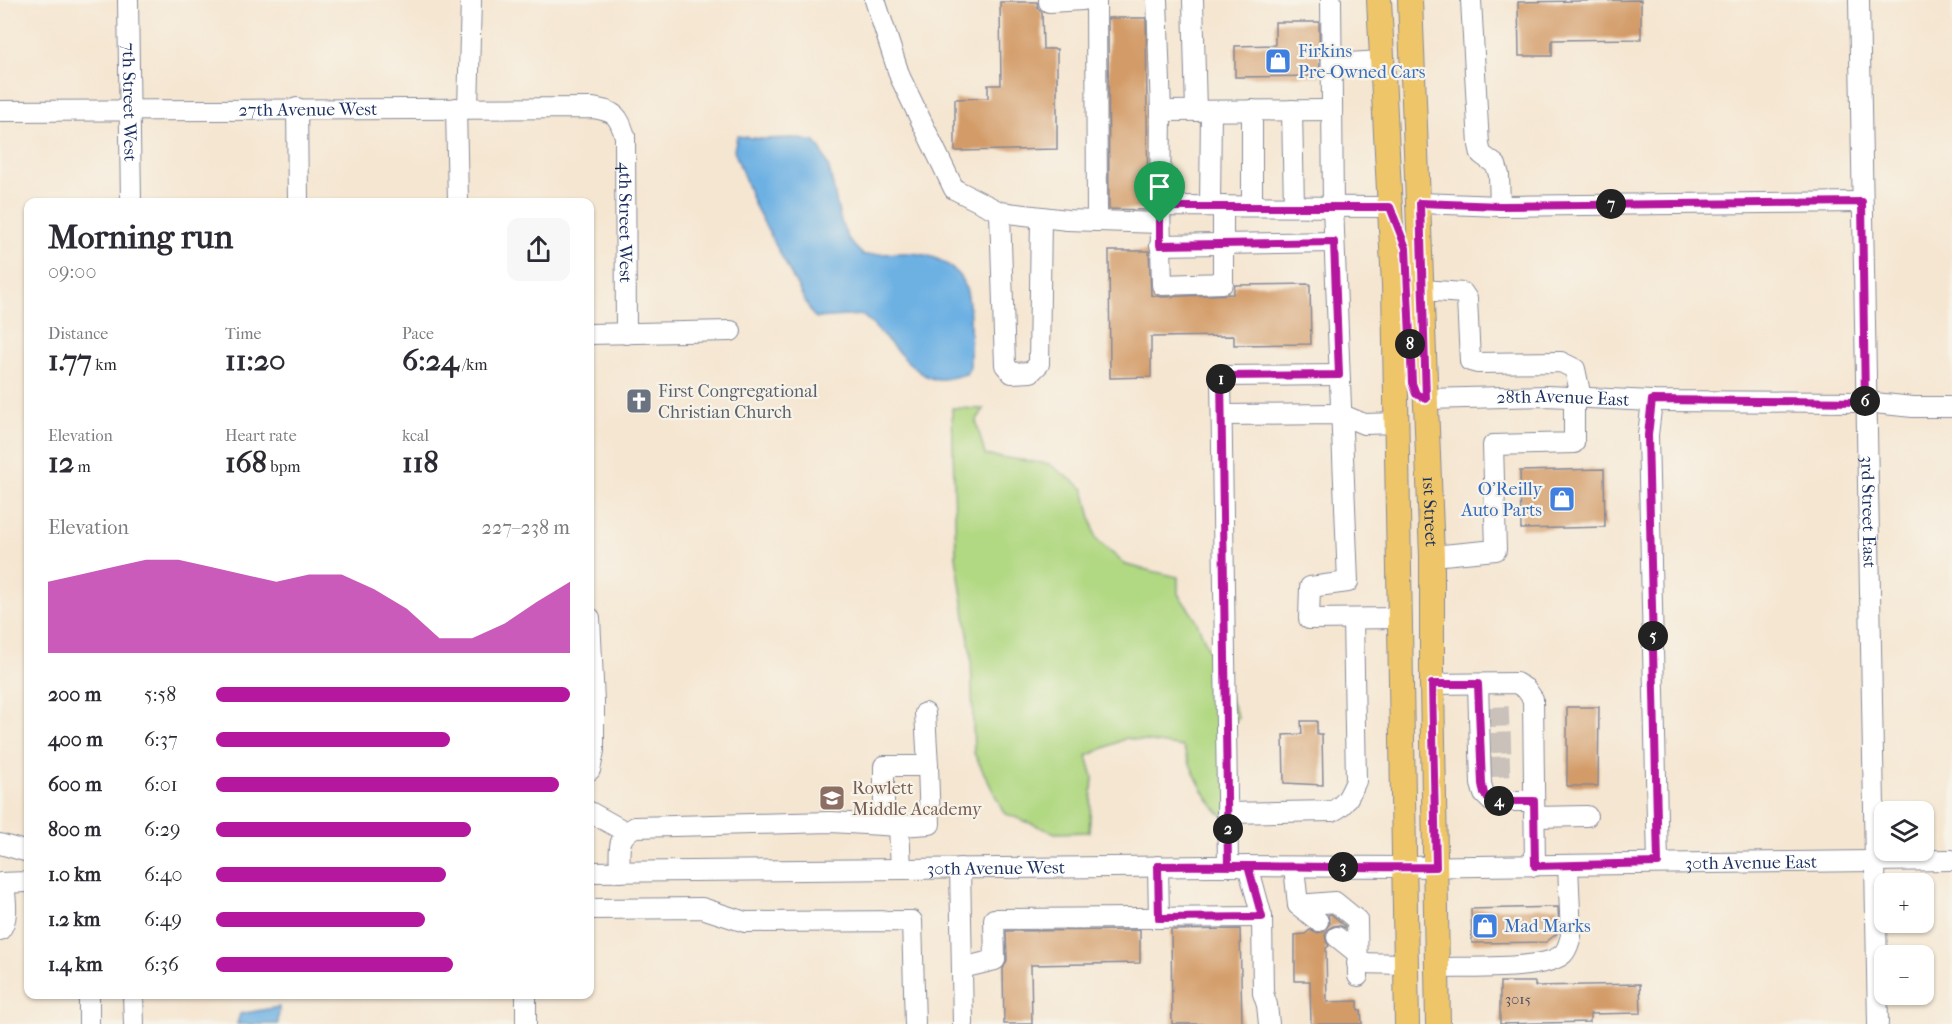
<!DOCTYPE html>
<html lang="en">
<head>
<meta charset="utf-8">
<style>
	body { margin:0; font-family:"IM FELL French Canon",serif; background:#f7f7f7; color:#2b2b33; height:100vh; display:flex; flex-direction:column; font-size:22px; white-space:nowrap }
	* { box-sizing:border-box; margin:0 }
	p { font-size:20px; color:#7c7c81 }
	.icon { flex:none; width:33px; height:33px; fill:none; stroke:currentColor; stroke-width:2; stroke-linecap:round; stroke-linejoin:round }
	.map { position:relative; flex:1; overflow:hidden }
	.panel { position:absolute; left:24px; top:198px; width:570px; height:801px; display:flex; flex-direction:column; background:#fff; border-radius:12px; box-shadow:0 2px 4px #0004 }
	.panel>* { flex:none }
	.controls { position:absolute; left:1874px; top:801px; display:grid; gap:12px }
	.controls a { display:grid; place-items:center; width:60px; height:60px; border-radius:12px; background:#fff; box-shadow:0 2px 4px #0004; font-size:30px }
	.pin { position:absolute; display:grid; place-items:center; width:51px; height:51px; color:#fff; margin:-62px -26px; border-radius:50% 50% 50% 0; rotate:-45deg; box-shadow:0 0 6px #0007 }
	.pin .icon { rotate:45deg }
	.km { position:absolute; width:30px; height:30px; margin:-15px; border-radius:50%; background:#222; color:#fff; font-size:16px; line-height:30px; text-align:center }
	.round { display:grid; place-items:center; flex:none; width:63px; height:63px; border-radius:12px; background:#f7f7f7 }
	.overview { display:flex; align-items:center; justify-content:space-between; height:102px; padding:0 24px }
	h1 { font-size:33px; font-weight:800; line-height:45px }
	.figures { display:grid; grid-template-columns:repeat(3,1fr); gap:9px; height:102px; padding:6px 24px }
	.figures div { display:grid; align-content:center }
	.figures b { font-size:30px; font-weight:800 }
	.figures small { font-size:16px; font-weight:400 }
	.figures p { font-size:16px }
	.chart { height:168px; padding:12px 24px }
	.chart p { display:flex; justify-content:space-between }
	.chart svg { width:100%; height:108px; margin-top:6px; fill:#b5179e; opacity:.7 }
	ul { padding:0 24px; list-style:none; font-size:20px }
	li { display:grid; grid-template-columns:96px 72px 1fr; align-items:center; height:45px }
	li i { height:15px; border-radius:8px; background:#b5179e }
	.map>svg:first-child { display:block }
</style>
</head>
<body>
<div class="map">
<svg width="1952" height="1024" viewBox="0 0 1952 1024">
	<rect width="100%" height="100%" fill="#f7f3e8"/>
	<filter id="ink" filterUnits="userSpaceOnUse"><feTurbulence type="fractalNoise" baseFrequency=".0167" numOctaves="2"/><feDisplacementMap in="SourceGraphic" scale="12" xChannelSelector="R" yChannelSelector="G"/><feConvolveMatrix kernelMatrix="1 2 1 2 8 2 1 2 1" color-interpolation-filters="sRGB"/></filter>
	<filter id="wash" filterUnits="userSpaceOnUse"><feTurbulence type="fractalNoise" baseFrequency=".008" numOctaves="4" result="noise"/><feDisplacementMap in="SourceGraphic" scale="24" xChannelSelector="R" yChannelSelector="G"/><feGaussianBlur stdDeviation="1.35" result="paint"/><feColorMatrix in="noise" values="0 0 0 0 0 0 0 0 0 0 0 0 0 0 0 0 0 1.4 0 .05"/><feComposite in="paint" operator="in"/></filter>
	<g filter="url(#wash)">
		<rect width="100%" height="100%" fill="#f5e6d1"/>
		<path fill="#b1d882" stroke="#668470" stroke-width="1.5" d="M952 408 984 409 976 421 985 455 1049 464 1084 489 1096 539 1126 565 1178 577V594L1195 618 1238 717 1224 742 1238 824C1212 819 1192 770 1183 747L1126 738 1087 756 1093 777 1089 832 1055 833 1004 813 974 753 971 655 956 557Z"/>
		<g fill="#6db1e3" stroke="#4470a0" stroke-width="1.5">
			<path d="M737 136 762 139 794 138 815 142C838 169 831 211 850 241 853 246 859 250 863 255 881 255 901 251 919 254 938 256 959 269 966 288 972 308 970 345 970 367L966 374C955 377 939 382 928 377 907 367 882 331 862 315L816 318 812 314 754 204 734 150Z"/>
			<polygon points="279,1007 278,1024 237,1024 240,1014"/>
		</g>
		<g id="blocks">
			<g fill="#d39b68">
				<polygon points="1641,0 1641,39 1552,40 1552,56 1519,56 1518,2"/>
				<polygon points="1000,2 1037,2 1038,8 1042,12 1043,49 1057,49 1057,149 955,151 955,99 988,98 988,85 1001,85"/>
				<polygon points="1108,18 1146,18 1148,210 1109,209"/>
				<polygon points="1275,22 1319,22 1320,76 1235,77 1235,46 1275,45"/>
				<polygon points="1109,251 1149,251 1151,295 1162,297 1233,294 1235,285 1310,284 1311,344 1234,345 1234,336 1151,337 1151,377 1110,378"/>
				<polygon points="1604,469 1605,527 1521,529 1520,471"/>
				<polygon points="1567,707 1599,707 1598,786 1567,786"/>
				<polygon points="1301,721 1317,721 1317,734 1322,734 1323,785 1284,783 1283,735 1302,734"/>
				<polygon points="1558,907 1559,932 1546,942 1472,943 1471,909"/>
				<polygon points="1331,914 1345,926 1345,928 1339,925 1333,926 1328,929 1325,935 1326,941 1329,946 1326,948 1327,1002 1358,1001 1358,1010 1361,1010 1362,1024 1311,1024 1310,981 1295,981 1295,935 1305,934 1310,930 1316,933 1323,932 1330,923 1328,915"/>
				<polygon points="1240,929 1242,1024 1172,1024 1171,930"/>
				<polygon points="1140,930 1140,963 1031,965 1032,1024 1004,1024 1003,969 1007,960 1006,931"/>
				<polygon points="1500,982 1535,982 1535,986 1640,984 1641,1013 1590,1014 1590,1022 1500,1024"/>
			</g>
		</g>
	</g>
	<g filter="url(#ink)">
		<use href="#blocks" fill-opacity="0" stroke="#888a98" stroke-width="1.5"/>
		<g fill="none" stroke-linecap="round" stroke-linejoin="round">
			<g stroke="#c9c1ba" stroke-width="20" stroke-dasharray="20 10" stroke-linecap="butt">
				<polyline points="1489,717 1518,716"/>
				<polyline points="1491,743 1519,742"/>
				<polyline points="1490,767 1520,766"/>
			</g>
			<defs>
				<g id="minor">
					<path id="s1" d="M128 0 131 202"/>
					<polyline points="875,0 900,77 954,189 1000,212 1067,220 1160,223"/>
					<polyline points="1049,0 1049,2 1083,0"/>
					<polyline points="1096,0 1097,221"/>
					<polyline points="1157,0 1161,111"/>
					<polyline points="1193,0 1196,111"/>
					<polyline points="1331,0 1333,206 1348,582 1310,587 1309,619 1400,618"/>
					<polyline points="1471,0 1479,145 1481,154 1496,165 1499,175 1500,206"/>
					<path id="s2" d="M1859 0 1878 1024"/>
					<polyline points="1332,64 1381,61"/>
					<polyline points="297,108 298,202"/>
					<polyline points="456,108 458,202"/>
					<polyline points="468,108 471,0"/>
					<polyline points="1252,110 1252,206"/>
					<polyline points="1292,110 1294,206"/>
					<path id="s3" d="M0 111 593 108C616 112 618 115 625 136L626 334"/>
					<polyline points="1420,203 1500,206 1862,202"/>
					<polyline points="1160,206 1161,111 1332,110"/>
					<polyline points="1210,206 1211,111"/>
					<polyline points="1223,206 1223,283 1162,285 1160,206 1390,207"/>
					<polyline points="1000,212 1005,365 1012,373 1031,372 1039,364 1041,217"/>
					<polyline points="1160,245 1334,242"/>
					<polyline points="1423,290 1463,293 1467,299 1470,361 1477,363 1561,362 1575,369 1581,397"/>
					<polyline points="590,334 731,331"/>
					<path id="s4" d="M1427 399 1547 396 1652 401 1865 402 1913 407H1952"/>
					<polyline points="1652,401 1648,435 1658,863"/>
					<polyline points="1222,415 1340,414 1364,424 1396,423"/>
					<polyline points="1432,556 1496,550 1493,445 1574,443 1574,397"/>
					<polyline points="590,618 594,702 594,751 590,770"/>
					<polyline points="1432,684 1516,683 1526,689 1533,699 1535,866"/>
					<polyline points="1478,684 1481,784 1484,794 1491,801 1534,801"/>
					<polyline points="925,713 928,766"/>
					<polyline points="590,812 626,832"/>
					<path d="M1227 813 1333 811C1347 804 1350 794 1356 781L1353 619"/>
					<polyline points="1534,817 1587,816"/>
					<polyline points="884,825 884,766 928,766 930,824 899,826"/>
					<polyline points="0,844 28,852"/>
					<polyline points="1158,866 1159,918"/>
					<polyline points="1228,866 1221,376 1339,375"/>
					<polyline points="1248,866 1262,917 1263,993 1267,1005 1269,1024"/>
					<polyline points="1294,867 1298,905 1335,902 1357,920 1358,976"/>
					<polyline points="960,868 963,1024"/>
					<path id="s5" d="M590 872 1213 866 1404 867 1952 860"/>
					<path d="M620 872C620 853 615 837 635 827L831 822 899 826 901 869"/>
					<polyline points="0,883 28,882"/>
					<polyline points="1298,905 1318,921"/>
					<polyline points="590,909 702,908 745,922 912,921 915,1024"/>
					<path d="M0 930C10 918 5 897 4 883"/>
					<polyline points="1337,937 1357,953"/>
					<polyline points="1357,963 1406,964"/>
					<polyline points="962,968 995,960 994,919 1262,917"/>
					<path d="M1437 968C1464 967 1545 971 1563 954 1568 949 1569 942 1571 936L1568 865"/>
					<polyline points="89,994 89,1024"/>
					<polyline points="133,994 134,1024"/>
					<polyline points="526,994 526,1024"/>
				</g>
				<g id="major">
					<polyline points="1379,0 1394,285 1407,1024"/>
					<path id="s6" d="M1410 0 1432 556V684L1438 1024"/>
				</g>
			</defs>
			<use href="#minor" stroke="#888a98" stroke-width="22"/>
			<use href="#major" stroke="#888a98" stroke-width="26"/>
			<use href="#minor" stroke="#fff" stroke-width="20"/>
			<use href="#major" stroke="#eec569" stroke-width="24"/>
		</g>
	</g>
	<g fill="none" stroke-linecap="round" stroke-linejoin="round" filter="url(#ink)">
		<defs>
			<path id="route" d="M1160 223V245L1334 242 1339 375 1221 376 1228 866H1248L1262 917 1159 918 1158 866C1250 865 1343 868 1436 867L1432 684H1478L1482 784 1484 794 1491 801H1534L1535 866 1658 863 1648 435 1652 400 1865 402 1862 202 1500 206 1420 203 1426 399 1416 394 1412 383 1406 248 1390 207H1160V223"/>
		</defs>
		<use href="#route" stroke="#fff" stroke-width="12"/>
		<use href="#route" stroke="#b5179e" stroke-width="8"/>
	</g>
	<defs>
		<symbol id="shop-square" viewBox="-11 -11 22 22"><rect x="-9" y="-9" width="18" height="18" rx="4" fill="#3f7fe0" stroke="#f7f3e8"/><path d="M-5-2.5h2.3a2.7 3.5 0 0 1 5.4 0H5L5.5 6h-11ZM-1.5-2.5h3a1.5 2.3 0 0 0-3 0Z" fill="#fff"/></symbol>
		<symbol id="church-square" viewBox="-11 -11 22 22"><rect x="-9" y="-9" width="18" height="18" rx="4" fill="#6b7280" stroke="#f7f3e8"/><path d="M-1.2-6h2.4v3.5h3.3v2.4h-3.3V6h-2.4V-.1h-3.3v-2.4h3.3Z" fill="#fff"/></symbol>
		<symbol id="school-square" viewBox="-11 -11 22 22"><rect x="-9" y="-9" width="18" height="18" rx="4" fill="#8d6e63" stroke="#f7f3e8"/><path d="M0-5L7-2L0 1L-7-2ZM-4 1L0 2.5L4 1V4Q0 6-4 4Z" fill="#fff"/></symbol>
	</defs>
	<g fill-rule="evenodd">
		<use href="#shop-square" x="1263" y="46" width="30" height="30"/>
		<use href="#church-square" x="624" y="386" width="30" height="30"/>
		<use href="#shop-square" x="1547" y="484" width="30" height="30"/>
		<use href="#school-square" x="817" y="783" width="30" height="30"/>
		<use href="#shop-square" x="1470" y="911" width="30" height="30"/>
	</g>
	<g text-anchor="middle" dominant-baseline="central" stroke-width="4.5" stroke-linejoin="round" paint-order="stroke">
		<g font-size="15" fill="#494a60">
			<text x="1518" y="999">3015</text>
		</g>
		<g font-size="18" fill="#366cbe" stroke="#f7f3e8" text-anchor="start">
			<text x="1298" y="51">Firkins<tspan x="1298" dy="21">Pre-Owned Cars</tspan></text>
			<text x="1542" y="489" text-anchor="end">O'Reilly<tspan x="1542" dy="21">Auto Parts</tspan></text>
			<text x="1504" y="926">Mad Marks</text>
		</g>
		<g font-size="18" fill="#1b2f5e" stroke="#f7f3e8">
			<text stroke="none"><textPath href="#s1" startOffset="102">7th Street West</textPath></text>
			<text stroke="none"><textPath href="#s3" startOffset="308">27th Avenue West</textPath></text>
			<text stroke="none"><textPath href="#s3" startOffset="726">4th Street West</textPath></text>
			<text stroke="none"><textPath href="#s4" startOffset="136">28th Avenue East</textPath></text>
			<text stroke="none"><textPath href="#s6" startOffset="512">1st Street</textPath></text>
			<text stroke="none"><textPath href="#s2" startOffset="512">3rd Street East</textPath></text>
			<text stroke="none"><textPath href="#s5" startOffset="1161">30th Avenue East</textPath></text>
			<text stroke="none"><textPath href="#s5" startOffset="406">30th Avenue West</textPath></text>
		</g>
		<g font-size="18" fill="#5b616d" stroke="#f7f3e8" text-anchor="start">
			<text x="658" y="391">First Congregational<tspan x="658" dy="21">Christian Church</tspan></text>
		</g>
		<g font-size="18" fill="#785e54" stroke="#f7f3e8" text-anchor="start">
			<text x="852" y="788">Rowlett<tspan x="852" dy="21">Middle Academy</tspan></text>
		</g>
	</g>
</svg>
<div class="controls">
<a><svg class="icon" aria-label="layers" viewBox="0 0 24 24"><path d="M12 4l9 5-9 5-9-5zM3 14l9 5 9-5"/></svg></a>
<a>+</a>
<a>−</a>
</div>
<div class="pin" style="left:1160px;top:223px;background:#1e9e55"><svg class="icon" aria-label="arrive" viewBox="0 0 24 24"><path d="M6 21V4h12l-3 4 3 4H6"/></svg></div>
<b class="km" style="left:1221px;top:379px">1</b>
<b class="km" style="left:1228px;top:829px">2</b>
<b class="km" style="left:1343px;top:867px">3</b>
<b class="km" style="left:1499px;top:801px">4</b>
<b class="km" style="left:1653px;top:636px">5</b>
<b class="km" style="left:1865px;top:401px">6</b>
<b class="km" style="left:1611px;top:204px">7</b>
<b class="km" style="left:1410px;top:344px">8</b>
<section class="panel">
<div class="overview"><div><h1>Morning run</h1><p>09:00</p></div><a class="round"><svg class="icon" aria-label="share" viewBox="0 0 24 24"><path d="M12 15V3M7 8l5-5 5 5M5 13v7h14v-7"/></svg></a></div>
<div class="figures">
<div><p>Distance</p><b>1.77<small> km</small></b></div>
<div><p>Time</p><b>11:20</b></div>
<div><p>Pace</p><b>6:24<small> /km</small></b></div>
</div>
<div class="figures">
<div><p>Elevation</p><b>12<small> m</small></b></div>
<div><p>Heart rate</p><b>168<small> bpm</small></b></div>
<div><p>kcal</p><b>118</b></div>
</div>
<div class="chart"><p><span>Elevation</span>227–238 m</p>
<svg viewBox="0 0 160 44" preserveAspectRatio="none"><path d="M0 44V15L10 12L20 9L30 6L40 6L50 9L60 12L70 15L80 12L90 12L100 18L110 26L120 38L130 38L140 32L150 23L160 15V44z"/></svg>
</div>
<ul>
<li><b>200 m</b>5:58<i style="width:100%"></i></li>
<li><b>400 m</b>6:37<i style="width:66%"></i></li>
<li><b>600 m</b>6:01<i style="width:97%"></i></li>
<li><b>800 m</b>6:29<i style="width:72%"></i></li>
<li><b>1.0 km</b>6:40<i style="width:65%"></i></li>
<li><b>1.2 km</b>6:49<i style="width:59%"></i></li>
<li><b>1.4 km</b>6:36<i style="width:67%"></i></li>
</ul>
</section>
</div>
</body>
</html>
